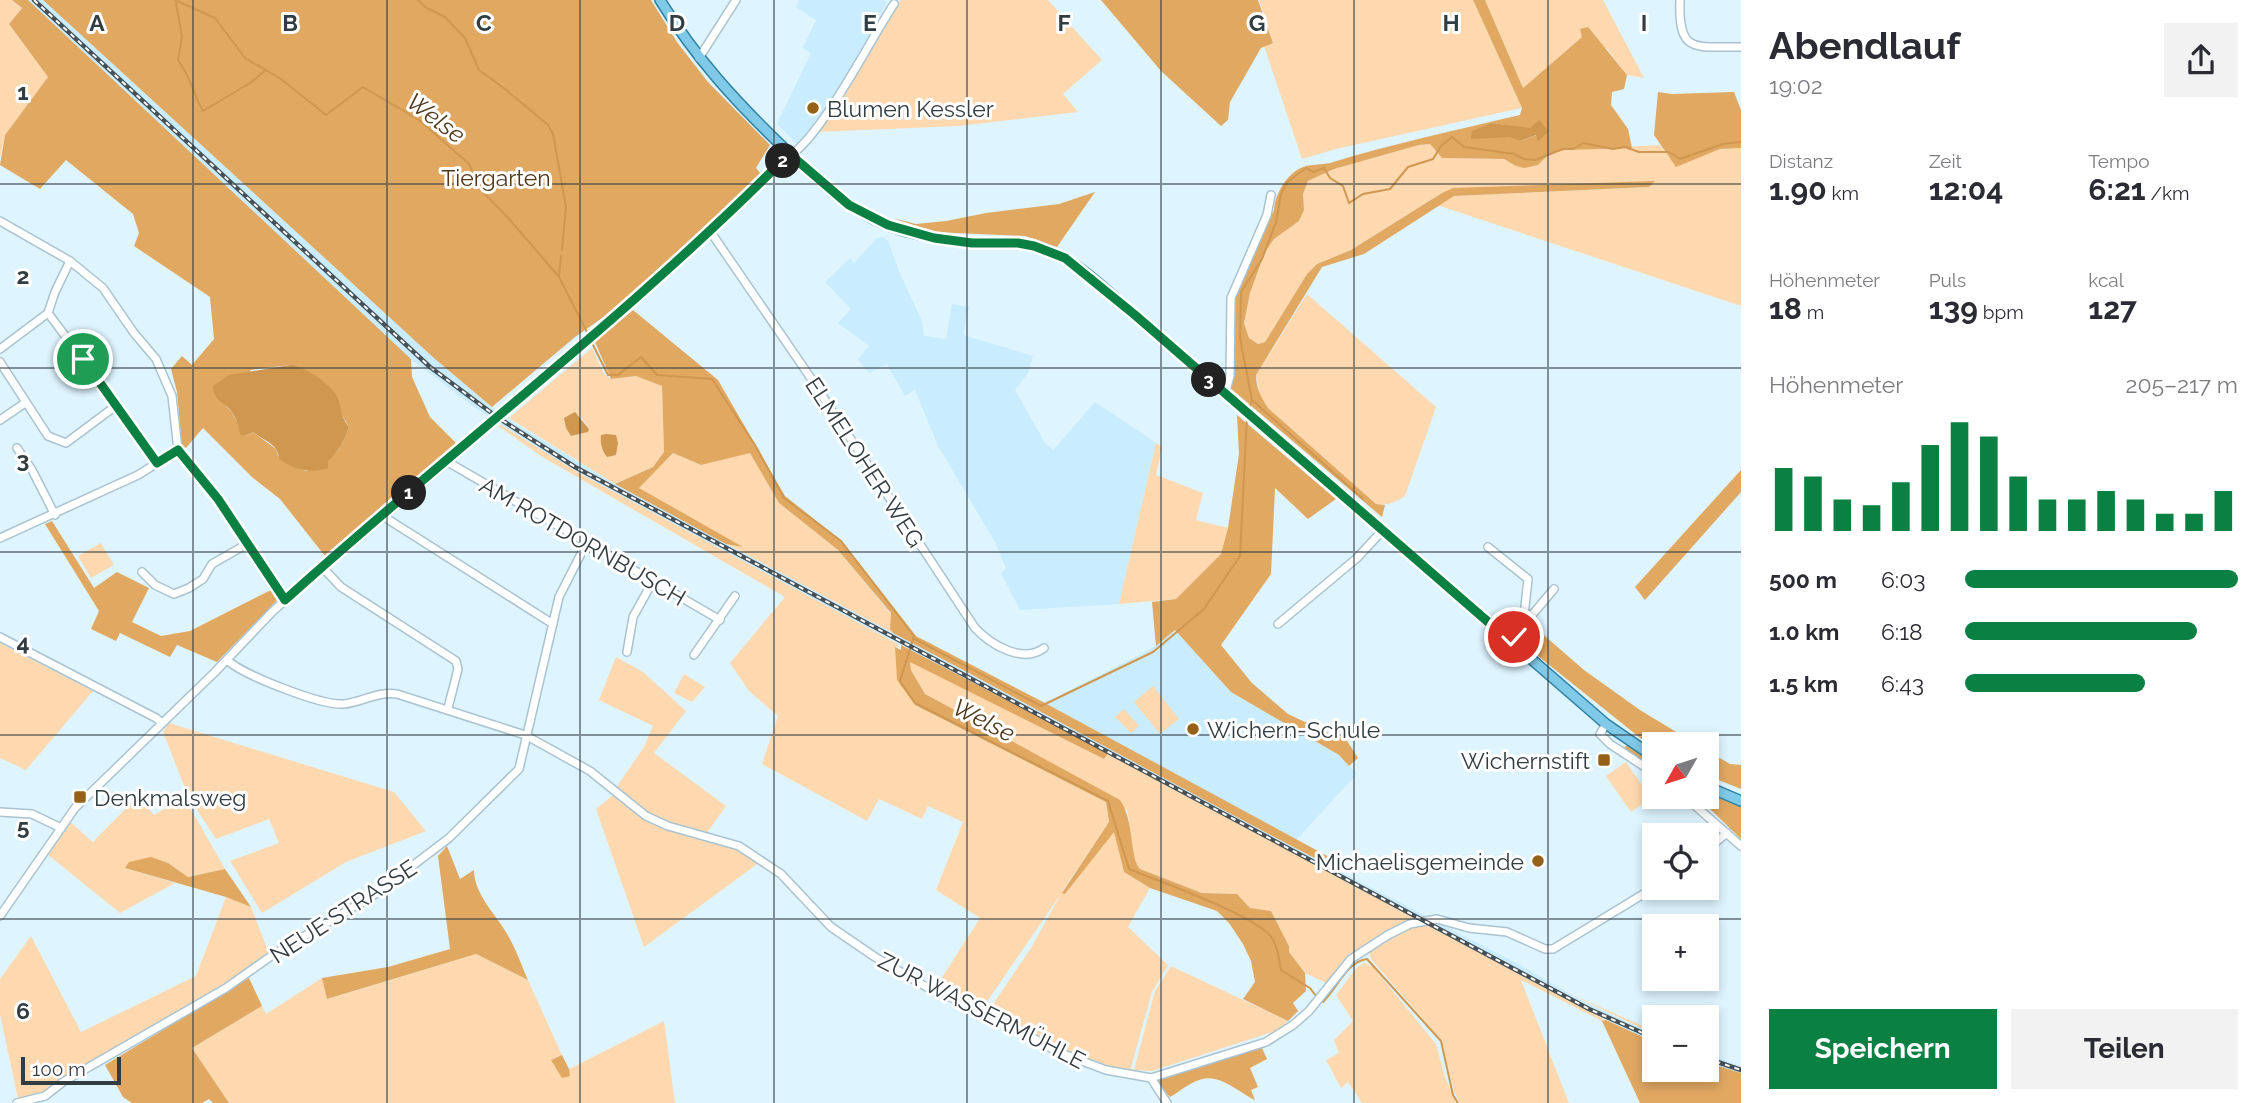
<!DOCTYPE html>
<html lang="de">
<head>
<meta charset="utf-8">
<style>
	body { margin:0; font-family:Raleway,sans-serif; background:#f2f2f3; color:#2b2b33; height:100vh; display:flex; flex-direction:column; font-size:26px; white-space:nowrap }
	* { box-sizing:border-box; margin:0 }
	p { font-size:23px; color:#7c7c81 }
	.icon { flex:none; width:38px; height:38px; fill:none; stroke:currentColor; stroke-width:2; stroke-linecap:round; stroke-linejoin:round }
	.map { position:relative; flex:1; overflow:hidden }
	.side { display:flex; flex-direction:column; background:#fff; width:525px }
	.side>* { flex:none }
	.needle { width:46px; rotate:231deg }
	.fabs { position:absolute; left:1642px; top:732px; display:grid; gap:14px }
	.fabs a { display:grid; place-items:center; width:77px; height:77px; border-radius:0px; background:#fff; box-shadow:0 4px 10px #0003; font-size:35px }
	.scale { position:absolute; left:21px; bottom:18px; width:100px; box-sizing:border-box; padding-left:7px; border:4px solid #323d42; border-top:0; font-size:19px; line-height:24px; white-space:nowrap; color:#323d42; -webkit-text-stroke:5px #fff; paint-order:stroke }
	.pin { position:absolute; display:grid; place-items:center; width:60px; height:60px; color:#fff; margin:-30px; border:4px solid #fff; border-radius:50%; box-shadow:0 2px 7px #0007 }
	.km { position:absolute; width:35px; height:35px; margin:-18px; border-radius:50%; background:#222; color:#fff; font-size:19px; line-height:35px; text-align:center }
	.round { display:grid; place-items:center; flex:none; width:74px; height:74px; border-radius:0px; background:#f2f2f3 }
	.head { display:flex; align-items:center; justify-content:space-between; height:119px; padding:0 28px }
	h1 { font-size:38px; font-weight:700; line-height:52px }
	.stats { display:grid; grid-template-columns:repeat(3,1fr); gap:10px; height:119px; padding:7px 28px }
	.stats div { display:grid; align-content:center }
	.stats b { font-size:30px; font-weight:700 }
	.stats small { font-size:19px; font-weight:400 }
	.stats p { font-size:19px }
	.chart { height:196px; padding:14px 28px }
	.chart p { display:flex; justify-content:space-between }
	.chart svg { width:100%; height:126px; margin-top:7px; stroke:#0b8043; stroke-width:6 }
	.button { display:flex; gap:14px; margin-top:auto; padding:14px 28px }
	.button a { flex:1; height:80px; border-radius:0px; background:#0b8043; color:#fff; font-size:28px; font-weight:700; line-height:80px; text-align:center }
	.button a+a { background:#f2f2f3; color:#2b2b33 }
	ul { padding:0 28px; list-style:none; font-size:23px }
	li { display:grid; grid-template-columns:112px 84px 1fr; align-items:center; height:52px }
	li i { height:18px; border-radius:9px; background:#0b8043 }
	main { display:flex; flex:1; min-height:0 }
	.map>svg:first-child { display:block }
</style>
</head>
<body>
<main>
<div class="map">
<svg width="1741" height="1103" viewBox="0 0 1741 1103">
	<rect width="100%" height="100%" fill="#def4ff"/>
	<g fill="#c9ecfe">
		<polygon points="28,0 43,0 435,359 492,407 515,423 615,484 727,544 1293,847 1518,964 1586,1003 1654,1034 1654,1042 1606,1020 1522,977 1108,753 786,585 579,473 517,435 467,402 411,359"/>
		<polygon points="799,0 883,0 887,2 822,120 799,146 777,124 811,53 803,48 816,20 796,7"/>
		<polygon points="883,237 888,241 901,276 922,321 924,336 946,339 952,304 969,307 963,335 1033,356 1028,373 1015,390 1045,443 1053,450 1095,402 1156,443 1119,604 1020,610 1001,573 1006,568 995,542 938,446 915,390 905,396 887,364 869,373 858,359 869,346 838,323 851,309 825,282 850,258 854,263 877,238"/>
		<polygon points="1175,630 1231,692 1339,755 1357,774 1296,840 1045,703 1151,649"/>
		<polygon points="1706,1054 1741,1066 1741,1073 1706,1062"/>
	</g>
	<g fill="#fed9af" fill-rule="evenodd">
		<polygon points="0,0 12,0 22,8 9,24 48,77 5,135 0,158"/>
		<polygon points="901,0 1048,0 1102,60 1063,94 1078,112 959,126 817,132 875,34"/>
		<polygon points="1259,0 1473,0 1522,108 1336,149 1302,159 1264,46 1273,43"/>
		<polygon points="1485,0 1603,0 1644,78 1627,75 1607,49 1582,37 1523,88"/>
		<polygon points="1430,144 1442,158 1504,159 1516,166 1538,165 1549,154 1565,150 1660,145 1676,166 1720,149 1741,148 1741,306 1437,205 1454,196 1649,187 1653,182 1442,193 1351,250 1317,264 1307,274 1265,342 1258,344 1249,338 1244,323 1250,293 1265,252 1274,239 1299,221 1304,210 1303,194 1308,181 1334,169 1419,145"/>
		<path d="M1307 294 1436 407 1405 496C1396 502 1388 506 1376 504L1268 408 1260 396 1256 375Z"/>
		<path d="M592 348 604 374 611 379 636 376 662 386 664 452 653 467 615 484 509 418ZM579 415 587 425 588 432 571 436 566 425Z"/>
		<polygon points="501,425 579,473 898,644 899,648 896,647 915,705 1106,802 1109,822 1062,892 1065,894 1114,831 1124,872 1150,888 1128,927 1168,965 1152,992 1130,1071 1107,1067 1055,1049 989,1010 1031,948 1061,894 984,1006 936,987 980,918 936,890 963,822 928,806 922,819 879,799 867,821 762,764 778,716 749,691 730,663 785,597 544,458 498,426"/>
		<polygon points="1156,443 1162,447 1156,475 1203,493 1196,520 1228,528 1221,554 1176,599 1119,604"/>
		<polygon points="750,452 779,503 838,550 891,614 890,629 893,633 727,544 740,546 638,488 673,453 701,465"/>
		<polygon points="101,543 114,565 91,578 78,556"/>
		<polygon points="0,643 93,691 26,770 0,758"/>
		<polygon points="616,657 643,672 686,711 654,753 726,806 706,834 670,824 649,814 616,788 644,747 653,726 599,700"/>
		<path d="M910 661 1104 759 1108 753 1418 920 1409 921C1377 938 1348 953 1326 983L1305 973 1289 952V946L1271 911 1250 908 1237 894 1202 893 1140 869C1131 858 1131 826 1127 810L925 694 911 670Z"/>
		<polygon points="684,674 705,687 692,702 674,693"/>
		<polygon points="1153,686 1179,719 1160,734 1134,702"/>
		<polygon points="1124,709 1139,726 1131,733 1115,717"/>
		<polygon points="169,723 394,792 426,831 346,862 262,913 230,861 279,843 269,819 216,839 188,796 163,732"/>
		<polygon points="1626,762 1651,798 1631,812 1606,776"/>
		<polygon points="613,795 643,819 659,827 737,849 760,862 644,947 596,809"/>
		<polygon points="137,797 154,815 184,797 225,869 188,877 168,863 125,868 175,883 120,913 47,854 69,821 93,842"/>
		<polygon points="226,897 251,907 269,953 227,985 101,1058 41,1093 18,1099 0,1014 0,979 31,936 81,1032 196,976"/>
		<path d="M1423 923 1606 1020 1602 1021 1521 980 1569 1103H1460L1454 1092 1442 1041 1371 959 1369 953C1383 939 1405 929 1423 923Z"/>
		<polygon points="476,954 528,980 562,1055 551,1060 569,1076 569,1069 664,1021 675,1103 229,1103 192,1048 262,1006 266,1014 322,978 328,999"/>
		<polygon points="1365,963 1373,967 1436,1044 1445,1077 1456,1103 1362,1103 1348,1082 1341,1088 1326,1060 1339,1053 1334,1040 1353,1021 1336,995 1357,967"/>
		<polygon points="1171,966 1288,1021 1279,1030 1152,1071 1134,1070 1155,991"/>
		<polygon points="1564,991 1654,1031 1654,1034"/>
	</g>
	<g fill="#e1a862" fill-rule="evenodd">
		<path d="M12 0H28L411 359 412 377 430 417 458 445 325 556 280 499 253 478 203 428 185 449 182 446 177 392 171 369 182 356 192 365 214 339 210 297 134 246 139 233 133 214 66 160 40 189 0 165 5 135 48 77 9 24 22 8ZM290 365 339 410 349 427C340 454 331 460 306 471L292 466 278 456 276 449 253 432 244 436 232 412 226 406 251 370Z"/>
		<polygon points="43,0 651,0 677,42 708,82 770,145 756,168 762,175 625,302 575,337 492,407 435,359"/>
		<polygon points="1101,0 1258,0 1273,43 1261,48 1230,102 1228,120 1221,126 1161,71"/>
		<path d="M1473 0H1485L1523 88 1582 37 1580 29 1588 27 1627 75 1624 89 1612 92 1611 105 1628 129 1632 148 1565 150 1549 154 1538 165 1524 168 1516 166 1504 159 1442 158 1430 144 1419 145 1334 169 1308 181 1303 194 1304 210 1299 221 1274 239 1265 252 1250 293 1244 323 1249 338 1258 344 1265 342 1307 274 1317 264 1351 250 1442 193 1453 188 1655 181 1649 187 1454 196 1364 254 1322 267 1256 375C1256 388 1261 397 1268 408L1376 504 1385 505 1382 517 1229 387 1234 374 1235 293 1274 210C1275 194 1287 173 1303 167 1311 164 1321 165 1330 163 1392 144 1456 130 1520 115L1522 108ZM1492 123 1549 132 1538 140 1537 135 1520 141Z"/>
		<polygon points="1658,92 1672,94 1734,92 1741,110 1741,148 1720,149 1676,167 1654,135"/>
		<polygon points="1095,192 1057,247 1025,236 933,232 893,218 916,224 946,221 986,213 1059,204"/>
		<path d="M633 310 718 380 785 496 842 541 916 636 1045 703 1342 864 1338 870C1188 793 1042 711 893 633L890 629 891 613 838 550 779 503 750 453 701 465 673 453 639 488 743 547 726 544 615 484 653 467 664 452 662 386 636 376 611 379 595 342Z"/>
		<polygon points="1237,415 1336,499 1308,519 1275,488 1271,574 1221,645 1252,683 1288,714 1337,737 1344,736 1358,758 1349,766 1339,755 1231,692 1175,630 1156,646 1152,602 1176,599 1221,554 1228,528 1239,454"/>
		<polygon points="1741,470 1741,492 1645,600 1635,587"/>
		<polygon points="52,521 94,588 117,572 149,588 132,622 161,636 190,631 271,590 277,600 217,662 177,645 170,657 120,633 116,641 91,629 99,611 45,524"/>
		<polygon points="1531,624 1584,670 1640,710 1696,744 1654,744 1654,749 1518,640"/>
		<path d="M901 645 1108 753 1104 759 910 662 911 670 925 694 1120 800C1135 822 1129 856 1140 869L1202 893 1237 894 1250 908 1271 911 1289 946V952L1305 973 1306 991 1293 1003 1298 1011 1288 1021 1243 999 1255 982 1251 961 1243 944 1229 923 1217 911 1150 888 1124 872 1114 832 1065 894 1062 893 1109 822 1106 802 915 705 897 680 895 647 901 650Z"/>
		<polygon points="1628,744 1654,761 1654,770 1624,748"/>
		<polygon points="1706,750 1730,764 1741,765 1741,789 1706,775"/>
		<polygon points="1706,792 1741,807 1741,839 1708,807 1688,796 1706,796"/>
		<path d="M447 846 460 879 474 870C474 896 499 917 510 939 517 952 522 967 528 980L476 954 327 999 322 978 388 967 450 949 438 856Z"/>
		<polygon points="151,857 168,863 188,877 225,869 251,907 226,897 125,868 129,862"/>
		<polygon points="249,978 262,1006 192,1048 229,1103 213,1103 209,1099 202,1103 132,1103 123,1097 105,1065"/>
		<polygon points="1606,1020 1654,1042 1654,1069 1706,1069 1706,1062 1741,1073 1741,1103 1640,1103 1602,1021"/>
		<path d="M1261 1046 1267 1059 1250 1068 1258 1087 1251 1090 1255 1100C1238 1092 1219 1072 1199 1080 1189 1083 1179 1092 1170 1097L1156 1081Z"/>
		<polygon points="562,1055 569,1069 570,1076 562,1078 551,1060"/>
	</g>
	<g fill="#cf9750">
		<polygon points="1539,120 1549,132 1538,141 1536,135 1520,141 1510,137 1471,139 1472,131 1492,123 1530,128"/>
		<path d="M290 365C304 365 336 387 339 401 341 412 342 418 349 427 344 442 339 451 328 461V468C313 474 292 470 280 459 278 456 278 452 276 449 272 443 259 437 253 432L244 436 240 434C239 427 236 418 232 412 225 402 213 401 213 386L229 375Z"/>
		<polygon points="575,412 589,429 588,432 571,436 566,428 564,418"/>
		<path d="M606 434 616 435 618 443 616 455 607 457C602 451 600 443 601 435Z"/>
	</g>
	<g fill="none" stroke-linecap="round" stroke-linejoin="round">
		<g stroke="#cf9750" stroke-width="2">
			<polyline points="175,0 215,18 245,58 281,79 326,115 363,87 419,120 469,164 481,190 510,220 559,277 589,336"/>
			<polyline points="418,0 425,7 445,17 465,38 479,70 505,89 548,125 553,134 566,207 562,250"/>
			<path d="M176 3 182 37 178 60C192 79 192 92 203 111L250 83 265 71"/>
			<polyline points="559,276 561,256"/>
			<path d="M591 341 608 375H618L641 357 657 375 712 379 755 445 784 498 841 541 914 636 900 681 915 703 1108 801 1129 869C1160 882 1256 915 1272 938 1278 947 1279 960 1281 970L1310 988 1316 996"/>
			<polyline points="1252,400 1363,499"/>
			<polyline points="1249,409 1252,400 1240,338 1241,292 1262,259 1276,222 1281,194 1287,182 1306,168 1313,172 1324,168 1330,178 1343,186 1349,203 1363,194 1390,189 1408,167 1433,159 1441,146 1452,137 1464,147 1514,154 1524,159 1535,160 1563,149 1573,149 1583,143 1613,149 1625,147 1639,152 1669,152 1680,159 1723,144 1741,142"/>
			<polyline points="915,639 1041,706 1153,652 1204,609 1240,556 1247,417"/>
			<path d="M1320 1000 1323 1002C1336 990 1347 961 1367 959L1441 1041 1453 1095 1458 1103"/>
		</g>
		<defs>
			<g id="minor">
				<path d="M1680 0C1678 55 1695 46 1741 47"/>
				<polyline points="699,58 736,0"/>
				<polyline points="0,221 70,261 103,288 134,333 156,359 172,396 178,450 218,499 285,600"/>
				<path d="M710 231 806 371 975 628C991 645 1023 664 1044 648"/>
				<polyline points="0,349 48,313 55,292 70,261"/>
				<polyline points="0,362 48,436 66,443 117,405 48,313"/>
				<polyline points="1225,394 1230,376 1231,298 1267,215 1271,195"/>
				<polyline points="117,405 157,463"/>
				<polyline points="0,420 25,403"/>
				<polyline points="17,448 32,470 55,515"/>
				<polyline points="446,461 720,620"/>
				<polyline points="384,514 389,520 553,624"/>
				<polyline points="0,538 138,475 178,450"/>
				<polyline points="1488,547 1528,579 1523,625"/>
				<polyline points="322,567 341,587 456,661 458,669 448,708"/>
				<polyline points="142,572 155,585 174,594 189,588 203,579 212,564 247,544"/>
				<polyline points="1278,624 1357,558 1382,531"/>
				<polyline points="0,637 156,718 162,723"/>
				<polyline points="1510,641 1554,589"/>
				<polyline points="627,652 633,617 653,581"/>
				<polyline points="694,655 735,596"/>
				<path d="M227 660C243 675 322 706 344 704 362 702 378 691 397 694L525 735 590 771 646 816 668 826 739 846 781 874 831 927 875 957 930 989 981 1009 1058 1052 1106 1070 1151 1078 1266 1042 1293 1025 1309 1011 1351 959 1388 935 1410 924 1437 919 1469 928 1507 932 1545 949H1553L1655 887"/>
				<polyline points="1606,724 1600,734 1610,744 1654,773"/>
				<polyline points="1684,796 1741,846"/>
				<polyline points="0,812 32,814 61,828"/>
				<polyline points="1706,850 1727,833"/>
				<path d="M0 916 75 808 215 672 273 611 600 331 689 251 784 159C818 145 870 39 894 4"/>
				<polyline points="1151,1078 1167,1103"/>
				<polyline points="17,1103 45,1096 63,1082 226,988 274,954 374,895 449,838 519,769 559,597 586,544"/>
			</g>
			<g id="major">
				<path d="M660 0C697 60 736 102 786 150 821 183 857 218 904 231 926 237 949 241 972 243 993 245 1014 240 1035 246 1075 257 1104 289 1135 315L1606 724 1654 757"/>
				<polyline points="1706,786 1741,801"/>
			</g>
		</defs>
		<use href="#minor" stroke="#a9c3d1" stroke-width="10"/>
		<use href="#major" stroke="#2f82a3" stroke-width="12"/>
		<use href="#minor" stroke="#fff" stroke-width="7"/>
		<use href="#major" stroke="#81cae7" stroke-width="9"/>
		<defs>
			<g id="rail">
				<polyline points="34,0 430,367 497,417 575,467 1589,1009 1654,1038"/>
				<polyline points="1706,1058 1741,1070"/>
			</g>
		</defs>
		<use href="#rail" stroke="#455157" stroke-width="4.5"/>
		<use href="#rail" stroke="#fff" stroke-width="2" stroke-dasharray="5" stroke-linecap="butt"/>
	</g>
	<g fill="none" stroke-linecap="round" stroke-linejoin="round">
		<defs>
			<path id="route" d="M83 359 157 463 178 450 218 499 285 600C450 451 627 317 784 159L792 156 849 205 888 225 934 238 972 243H1018L1034 246 1065 258 1135 315 1510 641 1514 637"/>
		</defs>
		<use href="#route" stroke="#fff" stroke-width="14"/>
		<use href="#route" stroke="#0b8043" stroke-width="9"/>
	</g>
	<path fill="none" stroke="#323d42" stroke-width="2" stroke-opacity="0.55" d="M193 0V1103M387 0V1103M580 0V1103M774 0V1103M967 0V1103M1161 0V1103M1354 0V1103M1548 0V1103M0 184H1741M0 368H1741M0 552H1741M0 735H1741M0 919H1741"/>
	<g fill="#956116" stroke="#fff" stroke-width="2.5">
		<circle cx="813" cy="108" r="7"/>
		<circle cx="1193" cy="729" r="7"/>
		<rect x="1597" y="753" width="14" height="14" rx="3.5"/>
		<rect x="73" y="790" width="14" height="14" rx="3.5"/>
		<circle cx="1538" cy="861" r="7"/>
	</g>
	<g text-anchor="middle" dominant-baseline="central" stroke-width="6" stroke-linejoin="round" paint-order="stroke">
		<g font-size="23" fill="#323d42" stroke="#fff" text-anchor="start">
			<text x="827" y="108">Blumen Kessler</text>
			<text x="1207" y="729">Wichern-Schule</text>
			<text x="1590" y="760" text-anchor="end">Wichernstift</text>
			<text x="94" y="797">Denkmalsweg</text>
			<text x="1524" y="861" text-anchor="end">Michaelisgemeinde</text>
		</g>
		<g font-size="23" fill="#50381a" stroke="#fff">
			<text x="496" y="177">Tiergarten</text>
		</g>
		<g font-size="23" fill="#323d42" stroke="#fff">
			<text transform="translate(865 462) rotate(57)">ELMELOHER WEG</text>
			<text transform="translate(583 541) rotate(30)">AM ROTDORNBUSCH</text>
			<text transform="translate(343 911) rotate(-33)">NEUE STRASSE</text>
			<text transform="translate(982 1010) rotate(27)">ZUR WASSERMÜHLE</text>
		</g>
		<g font-size="24" font-style="italic" fill="#50381a" stroke="#fff">
			<text transform="translate(436 118) rotate(37)">Welse</text>
			<text transform="translate(984 720) rotate(27)">Welse</text>
		</g>
	</g>
	<g font-size="23" text-anchor="middle" font-weight="bold" fill="#323d42" stroke="#fff" stroke-width="6" stroke-linejoin="round" paint-order="stroke">
		<text x="97" y="31">A</text>
		<text x="290" y="31">B</text>
		<text x="484" y="31">C</text>
		<text x="677" y="31">D</text>
		<text x="870" y="31">E</text>
		<text x="1064" y="31">F</text>
		<text x="1257" y="31">G</text>
		<text x="1451" y="31">H</text>
		<text x="1644" y="31">I</text>
		<text x="23" y="100">1</text>
		<text x="23" y="284">2</text>
		<text x="23" y="468">3</text>
		<text x="23" y="651">4</text>
		<text x="23" y="835">5</text>
		<text x="23" y="1019">6</text>
	</g>
</svg>
<div class="fabs">
<a><svg class="needle" viewBox="-14 -14 28 28"><path d="M0-13l5 13h-10z" fill="#e53935"/><path d="M0 13l5-13h-10z" fill="#7c7c81"/></svg></a>
<a><svg class="icon" aria-label="locate" viewBox="0 0 24 24"><circle cx="12" cy="12" r="6"/><path d="M12 2v4M12 18v4M2 12h4M18 12h4"/></svg></a>
<a>+</a>
<a>−</a>
</div>
<div class="scale">100 m</div>
<div class="pin" style="left:83px;top:359px;background:#1e9e55"><svg class="icon" aria-label="arrive" viewBox="0 0 24 24"><path d="M6 21V4h12l-3 4 3 4H6"/></svg></div>
<div class="pin" style="left:1514px;top:637px;background:#d93025"><svg class="icon" aria-label="check" viewBox="0 0 24 24"><path d="M5 12l5 5 9-10"/></svg></div>
<b class="km" style="left:409px;top:493px">1</b>
<b class="km" style="left:783px;top:161px">2</b>
<b class="km" style="left:1209px;top:380px">3</b>
</div>
<section class="side">
<div class="head"><div><h1>Abendlauf</h1><p>19:02</p></div><a class="round"><svg class="icon" aria-label="share" viewBox="0 0 24 24"><path d="M12 15V3M7 8l5-5 5 5M5 13v7h14v-7"/></svg></a></div>
<div class="stats">
<div><p>Distanz</p><b>1.90<small> km</small></b></div>
<div><p>Zeit</p><b>12:04</b></div>
<div><p>Tempo</p><b>6:21<small> /km</small></b></div>
</div>
<div class="stats">
<div><p>Höhenmeter</p><b>18<small> m</small></b></div>
<div><p>Puls</p><b>139<small> bpm</small></b></div>
<div><p>kcal</p><b>127</b></div>
</div>
<div class="chart"><p><span>Höhenmeter</span>205–217 m</p>
<svg viewBox="0 0 160 44" preserveAspectRatio="none"><path d="M5 44V22M15 44V25M25 44V33M35 44V35M45 44V27M55 44V14M65 44V6M75 44V11M85 44V25M95 44V33M105 44V33M115 44V30M125 44V33M135 44V38M145 44V38M155 44V30"/></svg>
</div>
<ul>
<li><b>500 m</b>6:03<i style="width:100%"></i></li>
<li><b>1.0 km</b>6:18<i style="width:85%"></i></li>
<li><b>1.5 km</b>6:43<i style="width:66%"></i></li>
</ul>
<div class="button"><a>Speichern</a><a>Teilen</a></div>
</section>
</main>
</body>
</html>
